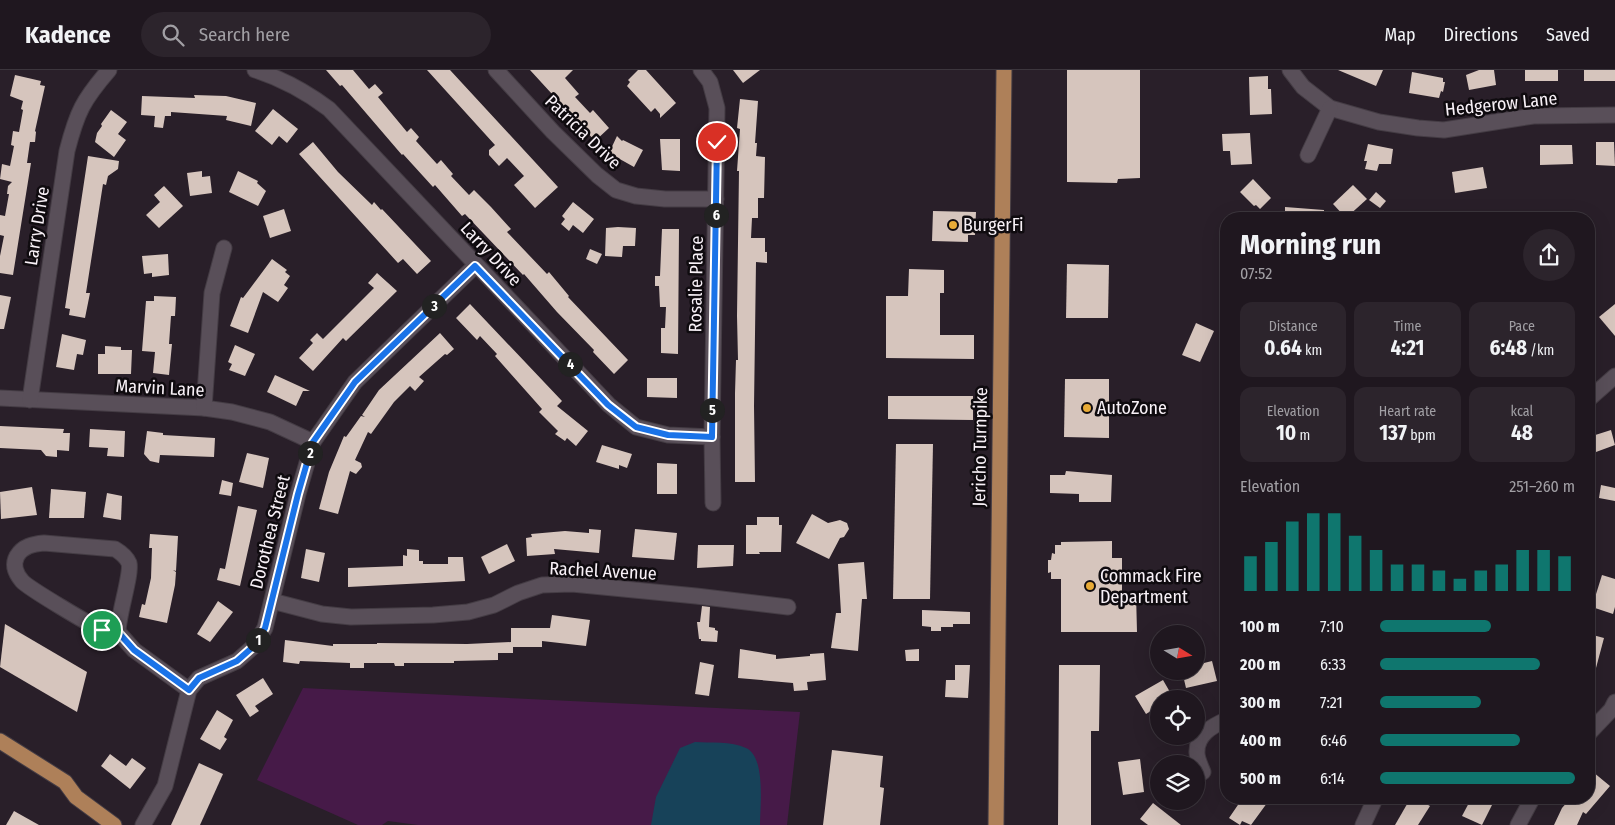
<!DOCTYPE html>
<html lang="en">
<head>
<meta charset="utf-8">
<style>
	body { margin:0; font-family:"Fira Sans Condensed",sans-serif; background:#2c242c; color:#f1f3f6; height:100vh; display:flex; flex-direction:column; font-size:19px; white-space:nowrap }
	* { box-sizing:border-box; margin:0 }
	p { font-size:16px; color:#a19fa4 }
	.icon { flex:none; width:28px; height:28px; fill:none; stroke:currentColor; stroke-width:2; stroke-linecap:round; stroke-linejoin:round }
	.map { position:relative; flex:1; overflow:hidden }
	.side { position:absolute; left:1220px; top:142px; width:375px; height:592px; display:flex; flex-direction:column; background:#1f171f; border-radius:20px; box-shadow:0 5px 20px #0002,0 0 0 1px #3c363d }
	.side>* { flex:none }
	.needle { width:32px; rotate:101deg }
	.controls { position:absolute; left:1150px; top:555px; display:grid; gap:10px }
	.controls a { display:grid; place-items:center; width:55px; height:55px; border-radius:50%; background:#1f171f; box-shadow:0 5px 20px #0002,0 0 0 1px #3c363d; font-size:25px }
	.pin { position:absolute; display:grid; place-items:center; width:42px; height:42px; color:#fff; margin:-21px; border:2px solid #fff; border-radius:50%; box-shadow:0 1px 5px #0007 }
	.km { position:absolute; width:25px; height:25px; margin:-12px; border-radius:50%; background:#222; color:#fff; font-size:14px; line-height:25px; text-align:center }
	.round { display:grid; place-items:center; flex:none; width:52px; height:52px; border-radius:26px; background:#2c242c }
	.overview { display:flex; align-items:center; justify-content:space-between; height:85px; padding:0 20px }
	h1 { font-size:28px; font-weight:700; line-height:38px }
	.stats { display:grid; grid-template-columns:repeat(3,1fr); gap:8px; height:85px; padding:5px 20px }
	.stats div { display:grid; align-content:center; border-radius:12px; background:#2c242c; text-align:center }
	.stats b { font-size:21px; font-weight:700 }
	.stats small { font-size:14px; font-weight:400 }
	.stats p { font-size:14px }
	.chart { height:140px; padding:10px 20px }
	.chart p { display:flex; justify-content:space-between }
	.chart svg { width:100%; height:90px; margin-top:5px; stroke:#0f766e; stroke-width:6 }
	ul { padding:0 20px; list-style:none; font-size:16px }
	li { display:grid; grid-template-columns:80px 60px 1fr; align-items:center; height:38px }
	li i { height:12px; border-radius:6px; background:#0f766e }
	header { display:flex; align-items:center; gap:30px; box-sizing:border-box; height:70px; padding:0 25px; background:#1f171f; border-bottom:1px solid #3c363d }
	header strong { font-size:24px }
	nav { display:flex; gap:28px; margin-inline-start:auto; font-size:18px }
	.search { width:350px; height:45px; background:#2c242c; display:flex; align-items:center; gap:12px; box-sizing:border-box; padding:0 18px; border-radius:28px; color:#a19fa4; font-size:19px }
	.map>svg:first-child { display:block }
</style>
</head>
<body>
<header>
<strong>Kadence</strong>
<div class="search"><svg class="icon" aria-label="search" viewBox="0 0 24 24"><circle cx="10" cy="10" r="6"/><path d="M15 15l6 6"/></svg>Search here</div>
<nav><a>Map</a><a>Directions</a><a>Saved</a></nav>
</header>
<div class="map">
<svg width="1615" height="755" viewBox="0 0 1615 755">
	<rect width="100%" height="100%" fill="#291f29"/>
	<polygon fill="#461a48" points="303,618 800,642 787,755 418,755 388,751 382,755 358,755 257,710"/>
	<path fill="#174259" d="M695 672C711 673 731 671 746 678 766 687 760 736 760 755H651L656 727 680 678Z"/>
	<g fill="#d6c5bd">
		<polygon points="326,0 353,0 369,19 375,14 383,23 378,27 407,62 411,58 419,67 416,71 437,94 441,90 453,104 451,106 469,125 474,120 491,137 511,159 507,162 547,204 549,202 569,226 568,227 628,290 614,304 593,282 594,280 557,242 524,204 523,205 465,144 462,146 435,115 433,117 403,84 402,85 342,15 340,16"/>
		<polygon points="427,0 450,0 558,117 535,138 514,115 524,106 507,88 499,96 489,85 489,80 495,75"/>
		<polygon points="530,0 573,0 565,8 579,24 575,27 590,43 593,40 609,58 595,71"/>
		<polygon points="638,0 646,0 676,33 660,48 660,44 655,38 651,42 627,16 630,12 628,10"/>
		<polygon points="733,0 760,0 743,13"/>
		<polygon points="1067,0 1140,0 1140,108 1118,109 1117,113 1067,112"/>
		<polygon points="1338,0 1383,0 1376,16"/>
		<polygon points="1479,0 1494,0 1496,15 1469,20 1466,5"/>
		<rect x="1525" y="0" width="33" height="11"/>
		<rect x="1584" y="0" width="31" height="11"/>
		<polygon points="1412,2 1443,8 1443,12 1445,12 1443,22 1441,21 1439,28 1409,23"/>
		<polygon points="15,5 41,11 40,15 45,16 35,61 36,62 35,72 30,72 27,93 31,93 13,205 0,203 0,186 4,166 0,165 0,145 5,146 9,124 7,124 8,116 12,112 0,109 2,94 10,96 14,76 11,75 13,61 19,62 23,40 21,39 23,31 10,26"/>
		<polygon points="1268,6 1268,19 1271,19 1272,44 1250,45 1249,7"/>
		<polygon points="194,25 226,26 256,33 251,56 226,50 227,46 171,42 171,46 165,46 163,58 154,57 155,46 141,45 142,26 195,28"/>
		<polygon points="740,29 758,31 755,73 757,73 756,86 765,87 764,128 758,128 758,148 752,148 751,168 765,168 765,182 767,182 767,193 756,192 754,336 755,412 735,412 735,323 736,290 738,290 737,246 739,101 737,101 740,59 737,58"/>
		<polygon points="273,39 298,59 287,73 279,66 272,75 255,61"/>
		<polygon points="111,40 127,52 118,64 126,70 114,87 95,72 97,63 102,56 101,54"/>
		<polygon points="1250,63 1252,94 1231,95 1230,81 1223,81 1222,64"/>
		<polygon points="617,66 622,71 623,70 643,80 634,97 609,83"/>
		<polygon points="660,69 680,69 680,101 662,100"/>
		<polygon points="313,72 338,102 372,135 374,132 381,140 382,139 431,191 417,204 403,189 398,193 299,84"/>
		<polygon points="1596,72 1614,72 1615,96 1596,95"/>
		<polygon points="1368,74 1393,79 1391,94 1379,94 1377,101 1365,99 1367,91 1364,91"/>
		<polygon points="1540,75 1572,75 1573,94 1540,95"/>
		<polygon points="88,86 119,91 118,99 108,106 106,115 103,114 86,223 90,223 85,248 69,245 70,239 65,238"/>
		<polygon points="1483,97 1487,118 1455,123 1452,102"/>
		<polygon points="202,101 202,107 210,106 212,123 190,126 187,103"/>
		<polygon points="238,101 258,111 257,113 266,121 258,136 229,122"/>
		<polygon points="1253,109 1271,128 1260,139 1256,135 1254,136 1240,122"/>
		<polygon points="1353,115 1367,129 1346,148 1333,134"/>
		<polygon points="164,116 183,136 159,158 146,145 160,132 154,125"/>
		<polygon points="1376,122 1386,131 1380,138 1369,130"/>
		<polygon points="573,132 594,149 583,163 573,155 569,161 561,154 565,149 562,146"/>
		<polygon points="1285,137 1324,140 1324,149 1285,149"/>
		<polygon points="284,139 291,161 270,168 263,146"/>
		<polygon points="933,141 976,142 975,165 968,165 968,172 932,171"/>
		<polygon points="618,157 636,158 635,176 623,176 622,187 605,186 606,158"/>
		<polygon points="662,159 679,159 678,284 661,283 661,258 665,258 666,237 660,237 659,216 655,216 655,206 660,206"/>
		<polygon points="590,179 602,184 597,194 586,189"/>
		<polygon points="168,184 169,205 152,207 152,203 144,204 142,186"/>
		<polygon points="272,189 287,200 285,202 290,206 284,215 288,218 278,232 263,222 248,263 230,256 241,227 243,228"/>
		<polygon points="1067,194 1109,195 1108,248 1066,248"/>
		<polygon points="909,199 944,200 944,223 940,223 940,265 974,265 974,289 886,288 886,226 908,226"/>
		<polygon points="377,203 397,221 346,271 343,268 313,301 299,288 313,273 310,270 317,263 323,269 374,218 368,213"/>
		<polygon points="0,225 11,227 4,259 0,259"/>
		<polygon points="154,226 176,227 175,246 171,246 169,274 172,274 169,305 153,303 155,282 142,281 146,231 154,231"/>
		<polygon points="470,234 562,331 557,336 588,361 576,376 567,368 565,371 555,364 558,361 539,342 542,339 495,286 497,284 480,266 477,270 456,248"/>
		<polygon points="1615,234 1615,266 1599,247"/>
		<polygon points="1196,253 1214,261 1200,292 1182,285"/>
		<polygon points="440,263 454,279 447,285 445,284 419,307 424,311 415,321 410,316 394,332 371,364 368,362 355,390 361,393 362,397 356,404 350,401 338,444 319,439 329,402 344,366 346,367 361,346 365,347 362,345 379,320"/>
		<polygon points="62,264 86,270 83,285 77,284 74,300 56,297"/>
		<polygon points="235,275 255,284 245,306 229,300 232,294 228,292"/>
		<polygon points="105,276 121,277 121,280 132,280 131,304 98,304 98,284 105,284"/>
		<polygon points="275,305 310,321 303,321 296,336 267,322"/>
		<polygon points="647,308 677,308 677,328 647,327"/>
		<polygon points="1065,309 1109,309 1109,368 1064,367"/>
		<polygon points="888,326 973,326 973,350 888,349"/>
		<polygon points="0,356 64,359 63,363 70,363 69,381 57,380 57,387 46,386 41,380 0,378"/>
		<polygon points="90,359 125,361 124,387 107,386 108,378 89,377"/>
		<polygon points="1611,360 1615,375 1596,382 1596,380 1589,383 1589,367"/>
		<polygon points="147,361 163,363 163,365 215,368 214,387 160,385 159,393 150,391 144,384"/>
		<polygon points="896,374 933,374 930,529 893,529"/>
		<polygon points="602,375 632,384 627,398 619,395 619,399 596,392"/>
		<polygon points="247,383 269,388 263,418 239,412"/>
		<polygon points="657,393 677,394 677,424 657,424"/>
		<polygon points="1066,401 1112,405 1111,432 1079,432 1079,424 1050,423 1050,405 1065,405"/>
		<polygon points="222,410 233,413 231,426 219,424"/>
		<polygon points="1601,415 1615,418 1615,431 1599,428"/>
		<polygon points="32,417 37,445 1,449 0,422"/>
		<polygon points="51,419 86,422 84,448 49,448"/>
		<polygon points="107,423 122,426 121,450 103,447"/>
		<polygon points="238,436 257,440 240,516 217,510 220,498 225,499"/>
		<polygon points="812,444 828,453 840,450 847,453 849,459 844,467 840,468 829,489 796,473"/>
		<polygon points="757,447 779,447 779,455 782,455 781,482 759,482 760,484 746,484 746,455 757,455"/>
		<polygon points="589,459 601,460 599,483 554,479 555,484 527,486 526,468 532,467 531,464 565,461 589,463"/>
		<polygon points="635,459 677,463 674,490 632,487"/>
		<polygon points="150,464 178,466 176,501 173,500 176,502 175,515 167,553 139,547 142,534 145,535 151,508 152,478 149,478"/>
		<polygon points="1112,471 1112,488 1122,488 1122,523 1136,523 1137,562 1061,562 1061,509 1051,509 1051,502 1048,503 1048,490 1051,490 1052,483 1055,484 1055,475 1061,475 1061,472"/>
		<polygon points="507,474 515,491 489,504 481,487"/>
		<polygon points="698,475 734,475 733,496 697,498"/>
		<polygon points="306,479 325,483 319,512 301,508"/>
		<polygon points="407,479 419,480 419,491 423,491 423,494 448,494 448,487 463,487 465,511 348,517 348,498 403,496 403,485 407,486"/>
		<polygon points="864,492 867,529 862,529 858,581 831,578 836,543 841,543 838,494"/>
		<polygon points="1602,505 1615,509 1615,537 1613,544 1592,537"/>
		<polygon points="218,531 233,542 210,572 197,564"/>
		<polygon points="702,536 710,537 709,557 715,558 715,560 718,561 717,572 701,571 701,569 699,569 697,552 700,552"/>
		<polygon points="922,540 970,542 970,554 953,554 953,557 941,557 941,561 931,561 931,557 922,556"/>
		<polygon points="552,545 590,550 586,576 542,571 542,577 513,577 513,583 498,583 498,590 454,591 454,593 404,593 404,596 395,596 394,593 364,593 364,598 350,598 350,593 300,591 299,594 283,592 285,570 333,576 333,574 377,574 377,573 467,574 511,572 511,558 550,558"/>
		<polygon points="5,554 87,602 77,642 0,597"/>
		<polygon points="1589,564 1604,568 1592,613 1589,612"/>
		<polygon points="740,579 776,585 776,589 810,586 810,584 824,583 826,610 807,612 808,620 794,621 793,613 738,608"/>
		<polygon points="919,579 919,591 906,591 905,580"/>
		<polygon points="1212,591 1217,611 1186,618 1182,601 1196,601 1196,595"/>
		<polygon points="700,592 714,595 709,626 695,624"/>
		<polygon points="955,595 970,595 968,628 945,627 946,610 955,610"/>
		<polygon points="1059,595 1100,595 1099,661 1091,661 1091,755 1058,755"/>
		<polygon points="263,608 273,624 255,636 259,641 250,647 236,625"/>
		<polygon points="1163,610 1174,629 1159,629 1159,636 1146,644 1135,626"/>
		<polygon points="217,640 233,650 224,667 227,669 220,680 200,669"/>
		<polygon points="832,680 883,686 880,717 884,718 880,755 823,755"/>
		<polygon points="110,684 126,696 132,688 146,698 130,719 101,696"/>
		<polygon points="1140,689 1144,722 1123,725 1118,692"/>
		<polygon points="199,693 223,704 200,755 171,755"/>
		<polygon points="1593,702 1610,716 1586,744 1583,742 1577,755 1554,755 1562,738 1570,729 1589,729 1589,707"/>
		<polygon points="1242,729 1270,729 1251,755 1242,751 1240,755 1229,748"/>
		<polygon points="1410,729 1417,729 1430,736 1418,755 1395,755"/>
		<polygon points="1471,729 1495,729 1482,755 1462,746"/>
		<polygon points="1153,733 1181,755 1148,755 1140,749"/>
		<polygon points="14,741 39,755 6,755"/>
	</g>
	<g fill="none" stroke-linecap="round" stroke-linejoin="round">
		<defs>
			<g id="street">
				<path d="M255 0C283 9 305 21 329 39L609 335 636 357 668 365 712 367"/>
				<polyline points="496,0 553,62 597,105 616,120 636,126 665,129 716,129"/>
				<polyline points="701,0 710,12 717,38 712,367 713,433"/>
				<polyline points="1290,0 1303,17 1330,38 1379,52 1418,58 1444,60 1533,46 1615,45"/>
				<polyline points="1308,85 1330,38"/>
				<polyline points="0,328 204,338 232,342 270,352 313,372"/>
				<polyline points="1589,329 1615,306"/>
				<path d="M30 330 67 81C77 42 83 30 109 0"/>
				<polyline points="204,338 212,223 224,178"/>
				<path d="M44 473 115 479C120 482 126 486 129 493 132 503 118 546 118 562 113 561 107 561 102 560 92 556 28 518 22 511 16 504 12 495 17 486 23 476 33 474 44 473Z"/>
				<polyline points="272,531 322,544 351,547 433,545 468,542 494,535 518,523 542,515 572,514 696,526 788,537"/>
				<polyline points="118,562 134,580 189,620"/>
				<polyline points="1589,663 1611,640 1615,632"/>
				<path d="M1203 702C1201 697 1197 689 1197 683 1196 665 1212 656 1226 650"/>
				<polyline points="143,755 165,716 189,620 199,608 237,591 254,576 265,558 298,424 313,372 355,312 475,196"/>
				<polyline points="1363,755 1375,729"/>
				<polyline points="1518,755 1532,729"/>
			</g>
			<g id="primary">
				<polyline points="0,671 65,712 76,727 114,755"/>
				<polyline points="996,755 1004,0"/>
			</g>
		</defs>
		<use href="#street" stroke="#443c44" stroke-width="17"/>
		<use href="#primary" stroke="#443c44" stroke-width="17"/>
		<use href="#street" stroke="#594f59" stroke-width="15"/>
		<use href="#primary" stroke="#ae8059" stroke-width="15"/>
	</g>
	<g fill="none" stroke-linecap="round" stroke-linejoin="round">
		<defs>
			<polyline id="route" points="102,560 118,562 134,580 189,620 199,608 237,591 254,576 265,558 298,424 313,372 355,312 475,196 608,335 636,357 668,365 712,367 717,72"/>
		</defs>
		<use href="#route" stroke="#fff" stroke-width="10"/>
		<use href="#route" stroke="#1a73e8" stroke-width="6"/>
	</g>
	<g fill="#e8ab37" stroke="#0f0b0f" stroke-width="2">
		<circle cx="953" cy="155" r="5"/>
		<circle cx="1087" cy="338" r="5"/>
		<circle cx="1090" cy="516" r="5"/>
	</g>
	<g text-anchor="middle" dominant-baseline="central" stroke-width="5" stroke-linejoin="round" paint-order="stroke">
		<g font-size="18" fill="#f8f1f7" stroke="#0f0b0f">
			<text transform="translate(1501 34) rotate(-6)">Hedgerow Lane</text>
			<text transform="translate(583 62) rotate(44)">Patricia Drive</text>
			<text transform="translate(37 156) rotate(-81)">Larry Drive</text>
			<text transform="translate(491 184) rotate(47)">Larry Drive</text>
			<text transform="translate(696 214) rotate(-89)">Rosalie Place</text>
			<text transform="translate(160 318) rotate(3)">Marvin Lane</text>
			<text transform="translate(980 377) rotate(-89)">Jericho Turnpike</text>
			<text transform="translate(270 462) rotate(-76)">Dorothea Street</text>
			<text transform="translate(603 501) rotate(3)">Rachel Avenue</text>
		</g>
		<g font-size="18" fill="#f8f1f7" stroke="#0f0b0f" text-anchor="start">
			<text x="963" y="155">BurgerFi</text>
			<text x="1097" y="338">AutoZone</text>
			<text x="1100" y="506">Commack Fire<tspan x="1100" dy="21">Department</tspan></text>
		</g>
	</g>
</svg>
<div class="controls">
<a><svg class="needle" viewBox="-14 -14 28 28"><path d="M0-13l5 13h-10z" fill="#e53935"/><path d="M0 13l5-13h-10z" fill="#a19fa4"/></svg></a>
<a><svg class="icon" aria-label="locate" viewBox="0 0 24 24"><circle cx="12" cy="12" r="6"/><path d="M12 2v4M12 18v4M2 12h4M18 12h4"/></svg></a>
<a><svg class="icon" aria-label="layers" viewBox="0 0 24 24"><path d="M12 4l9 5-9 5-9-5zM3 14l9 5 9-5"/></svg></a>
</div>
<div class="pin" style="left:102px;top:560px;background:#1e9e55"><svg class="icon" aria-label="arrive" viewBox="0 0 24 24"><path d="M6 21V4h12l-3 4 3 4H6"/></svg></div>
<div class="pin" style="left:717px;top:72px;background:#d93025"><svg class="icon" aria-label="check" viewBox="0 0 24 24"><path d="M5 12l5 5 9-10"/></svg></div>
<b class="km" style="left:258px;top:570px">1</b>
<b class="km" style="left:310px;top:383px">2</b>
<b class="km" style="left:434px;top:236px">3</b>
<b class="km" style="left:570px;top:294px">4</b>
<b class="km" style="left:712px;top:340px">5</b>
<b class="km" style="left:716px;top:145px">6</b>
<section class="side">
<div class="overview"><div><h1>Morning run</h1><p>07:52</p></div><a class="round"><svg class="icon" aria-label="share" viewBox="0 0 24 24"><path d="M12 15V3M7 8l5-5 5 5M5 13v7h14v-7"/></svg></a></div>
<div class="stats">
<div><p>Distance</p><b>0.64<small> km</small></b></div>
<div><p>Time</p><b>4:21</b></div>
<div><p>Pace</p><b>6:48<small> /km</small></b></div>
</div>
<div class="stats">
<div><p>Elevation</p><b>10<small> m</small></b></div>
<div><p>Heart rate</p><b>137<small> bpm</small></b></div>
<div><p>kcal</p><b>48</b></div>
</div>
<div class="chart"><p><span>Elevation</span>251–260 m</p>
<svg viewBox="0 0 160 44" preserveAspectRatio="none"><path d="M5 44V27M15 44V20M25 44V10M35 44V6M45 44V6M55 44V17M65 44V24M75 44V31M85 44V31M95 44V34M105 44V38M115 44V34M125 44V31M135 44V24M145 44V24M155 44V27"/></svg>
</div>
<ul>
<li><b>100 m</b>7:10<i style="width:57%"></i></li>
<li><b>200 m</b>6:33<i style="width:82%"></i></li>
<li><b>300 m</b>7:21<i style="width:52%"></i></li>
<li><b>400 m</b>6:46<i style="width:72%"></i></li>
<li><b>500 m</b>6:14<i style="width:100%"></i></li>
</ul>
</section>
</div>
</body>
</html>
